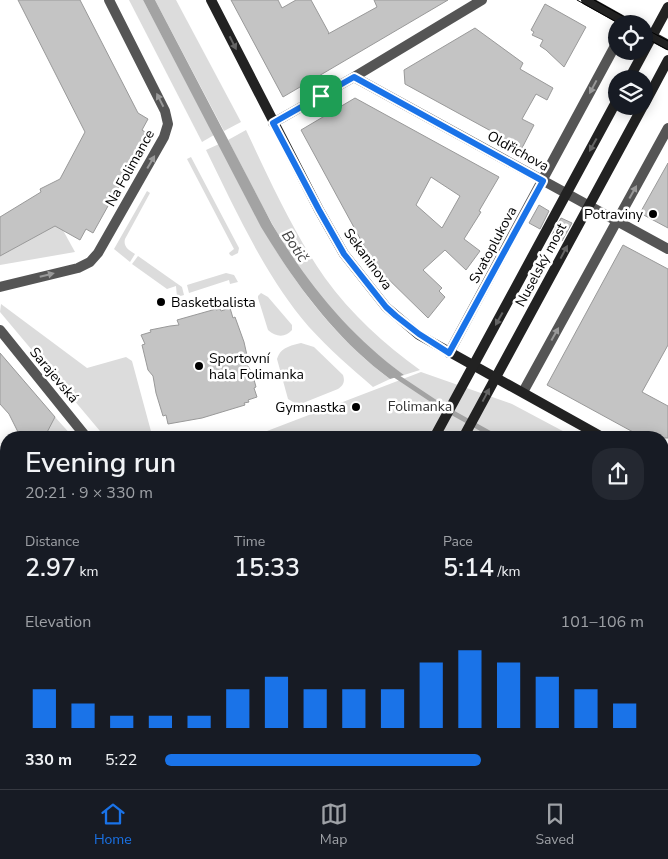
<!DOCTYPE html>
<html lang="en">
<head>
<meta charset="utf-8">
<style>
	body { margin:0; font-family:"Nunito Sans",sans-serif; background:#242831; color:#f1f3f6; height:100vh; display:flex; flex-direction:column; font-size:19px; white-space:nowrap }
	* { box-sizing:border-box; margin:0 }
	p { font-size:16px; color:#9ea1a6 }
	.icon { flex:none; width:28px; height:28px; fill:none; stroke:currentColor; stroke-width:2; stroke-linecap:round; stroke-linejoin:round }
	.map { position:relative; flex:1; overflow:hidden }
	.drawer { position:absolute; left:0px; top:431px; width:669px; height:359px; display:flex; flex-direction:column; background:#171b24; border-radius:20px 20px 0 0; box-shadow:0 2px 12px #0003 }
	.drawer>* { flex:none }
	.tools { position:absolute; left:608px; top:15px; display:grid; gap:10px }
	.tools a { display:grid; place-items:center; width:45px; height:45px; border-radius:50%; background:#171b24; box-shadow:0 2px 12px #0003; font-size:25px }
	.pin { position:absolute; display:grid; place-items:center; width:42px; height:42px; color:#fff; margin:-21px; border-radius:10px; box-shadow:0 2px 8px #0006 }
	.round { display:grid; place-items:center; flex:none; width:52px; height:52px; border-radius:20px; background:#242831 }
	.overview { display:flex; align-items:center; justify-content:space-between; height:85px; padding:0 25px }
	h1 { font-size:28px; font-weight:600; line-height:38px }
	.figures { display:grid; grid-template-columns:repeat(3,1fr); gap:8px; height:85px; padding:5px 25px }
	.figures div { display:grid; align-content:center }
	.figures b { font-size:25px; font-weight:600 }
	.figures small { font-size:14px; font-weight:400 }
	.figures p { font-size:14px }
	.chart { height:140px; padding:10px 25px }
	.chart p { display:flex; justify-content:space-between }
	.chart svg { width:100%; height:90px; margin-top:5px; stroke:#1a73e8; stroke-width:6 }
	ul { padding:0 25px; list-style:none; font-size:16px }
	li { display:grid; grid-template-columns:80px 60px 1fr; align-items:center; height:38px }
	li i { height:12px; border-radius:6px; background:#1a73e8 }
	.dock { display:flex; justify-content:space-around; align-items:center; height:70px; border-top:1px solid #363941; background:#171b24; font-size:14px; color:#9ea1a6 }
	.dock a { display:grid; justify-items:center; gap:2px }
	.dock .current { color:#1a73e8 }
	.map>svg:first-child { display:block }
</style>
</head>
<body>
<div class="map">
<svg width="668" height="789" viewBox="0 0 668 789">
	<rect width="100%" height="100%" fill="#fff"/>
	<g fill="#dcdcdc">
		<polygon points="129,0 143,0 214,135 202,142"/>
		<polygon points="155,0 176,0 241,122 224,131"/>
		<path d="M246 130C269 179 294 234 325 278 351 314 384 344 420 370L404 375C359 343 319 301 290 254 267 217 248 178 228 140Z"/>
		<path d="M219 144C234 172 247 202 263 229 296 286 337 340 390 379L373 387C351 368 329 349 309 327 265 276 236 211 206 150Z"/>
		<polygon points="191,157 239,248 238,253 232,256 230,255 229,253 234,249 187,159"/>
		<path d="M147 191 150 193 125 239C123 247 129 250 135 254L130 262 114 249Z"/>
		<polygon points="59,223 75,252 0,265 0,256"/>
		<polygon points="138,256 182,287 184,295 177,297 176,286 167,289 132,264"/>
		<polygon points="226,273 234,275 238,282 230,284 229,280 189,293 187,285"/>
		<path d="M261 293 268 297 292 325V330C285 338 276 337 268 330L258 298V296Z"/>
		<polygon points="1,304 87,368 126,357 132,361 152,435 157,437 105,437 0,312"/>
		<path d="M301 343 314 347 343 375C345 381 344 385 338 389L298 405 288 399 277 359C281 347 290 346 301 343Z"/>
		<polygon points="421,372 512,404 574,437 538,437 528,433 525,438 249,438"/>
		<polygon points="55,417 73,437 44,438"/>
		<polygon points="662,486 668,489 668,606 662,603"/>
		<polygon points="6,491 6,760 0,771 0,492"/>
		<polygon points="663,623 668,626 668,789 308,789 299,784 662,784"/>
		<polygon points="126,784 182,784 192,789 118,789"/>
	</g>
	<path fill="#a3a3a3" d="M143 0H155L272 224C307 283 348 334 404 375L390 379C336 339 296 285 261 227Z"/>
	<g fill="none" stroke-linecap="round" stroke-linejoin="round">
		<g stroke="#a3a3a3" stroke-width="5">
			<polyline points="393,374 444,408 498,438"/>
			<polyline points="662,528 668,531"/>
		</g>
	</g>
	<g fill="#c4c4c4" stroke="#999" fill-rule="evenodd">
		<polygon points="18,0 80,0 138,113 148,119 142,130 148,134 93,233 86,229 80,240 55,226 0,256 0,217 41,192 40,189 60,179 85,132"/>
		<polygon points="231,0 278,0 282,8 296,0 311,0 329,33 328,34 377,7 374,0 448,0 283,97"/>
		<polygon points="545,4 586,27 564,67 546,50 540,46 543,40 532,35 534,32 531,30"/>
		<polygon points="475,28 523,63 520,69 553,88 547,100 536,94 522,119 534,125 522,148 405,84 404,70"/>
		<path d="M355 98 499 177 479 211 481 212 464 239 480 251 466 270 445 250 423 270 442 288 439 291 445 297 428 318 375 266 301 130ZM431 177 460 196 442 228 416 205Z"/>
		<polygon points="668,163 668,228 640,213"/>
		<polygon points="539,205 549,211 540,229 529,223"/>
		<polygon points="561,218 572,223 562,241 552,235"/>
		<polygon points="623,245 668,269 668,345 642,392 668,406 668,438 644,438 547,385"/>
		<polygon points="230,308 233,318 235,317 244,342 248,360 244,361 252,372 256,387 254,388 257,397 248,400 249,402 244,403 245,405 202,418 168,424 166,415 163,416 156,393 153,376 148,370 142,345 145,344 141,335 151,332 150,330 170,326 179,325 177,320 216,309 216,310 220,309 221,311"/>
		<polygon points="0,353 55,417 44,438 21,438 9,414 0,404"/>
	</g>
	<g fill="none" stroke-linecap="round" stroke-linejoin="round">
		<g stroke="#555" stroke-width="10">
			<polyline points="354,77 668,249"/>
			<polyline points="273,123 354,77 482,0"/>
			<polyline points="0,287 78,268 90,262 98,253 164,137 168,124 165,111 109,0"/>
			<polyline points="0,330 87,438"/>
			<polyline points="449,353 616,44"/>
			<polyline points="523,392 668,128"/>
			<polyline points="0,480 6,480"/>
		</g>
		<g stroke="#222" stroke-width="10">
			<polyline points="211,0 319,210 344,254 386,307 419,335 604,438"/>
			<polyline points="586,0 629,24"/>
			<polyline points="644,32 668,45"/>
			<polyline points="629,79 668,7"/>
			<polyline points="644,105 668,60"/>
			<polyline points="434,438 616,102"/>
			<polyline points="463,438 643,106"/>
			<polyline points="662,469 668,472"/>
			<polyline points="236,789 240,784"/>
			<polyline points="276,789 279,784"/>
		</g>
		<g stroke="#000" stroke-width="1">
			<polyline points="577,0 620,24"/>
			<polyline points="594,0 637,24"/>
			<polyline points="644,28 668,41"/>
			<polyline points="644,37 668,50"/>
		</g>
	</g>
	<defs><path id="oneway-solid" d="M-6-.8H1V-3.2L6.5 0L1 3.2V.8H-6Z" transform="scale(1.25)"/></defs>
	<g fill="#646464">
		<use href="#oneway-solid" transform="translate(233 43) rotate(63)"/>
		<use href="#oneway-solid" transform="translate(593 145) rotate(119)"/>
		<use href="#oneway-solid" transform="translate(564 252) rotate(-62)"/>
		<use href="#oneway-solid" transform="translate(499 319) rotate(119)"/>
		<use href="#oneway-solid" transform="translate(486 395) rotate(-62)"/>
	</g>
	<g fill="#999">
		<use href="#oneway-solid" transform="translate(593 87) rotate(118)"/>
		<use href="#oneway-solid" transform="translate(160 100) rotate(-117)"/>
		<use href="#oneway-solid" transform="translate(151 162) rotate(-60)"/>
		<use href="#oneway-solid" transform="translate(633 192) rotate(-61)"/>
		<use href="#oneway-solid" transform="translate(47 275) rotate(-14)"/>
		<use href="#oneway-solid" transform="translate(555 334) rotate(-61)"/>
	</g>
	<g fill="none" stroke-linecap="round" stroke-linejoin="round">
		<defs>
			<polygon id="route" points="354,77 543,181 449,353 419,334 396,316 386,307 344,254 319,210 273,123"/>
		</defs>
		<use href="#route" stroke="#fff" stroke-width="10"/>
		<use href="#route" stroke="#1a73e8" stroke-width="6"/>
	</g>
	<g fill="#000" stroke="#fff" stroke-width="2">
		<circle cx="653" cy="214" r="5"/>
		<circle cx="161" cy="302" r="5"/>
		<circle cx="199" cy="366" r="5"/>
		<circle cx="356" cy="407" r="5"/>
	</g>
	<g text-anchor="middle" dominant-baseline="central" stroke-width="5" stroke-linejoin="round" paint-order="stroke">
		<g font-size="14" fill="#000" stroke="#fff">
			<text transform="translate(518 151) rotate(29)">Oldřichova</text>
			<text transform="translate(130 168) rotate(-61)">Na Folimance</text>
			<text transform="translate(493 245) rotate(-62)">Svatoplukova</text>
			<text transform="translate(368 259) rotate(54)">Sekaninova</text>
			<text transform="translate(541 265) rotate(-62)">Nuselský most</text>
			<text transform="translate(54 375) rotate(50)">Sarajevská</text>
		</g>
		<g font-size="14" fill="#000" stroke="#fff" text-anchor="end">
			<text x="643" y="214">Potraviny</text>
			<text x="171" y="302" text-anchor="start">Basketbalista</text>
			<text x="209" y="358" text-anchor="start">Sportovní<tspan x="209" dy="16">hala Folimanka</tspan></text>
			<text x="346" y="407">Gymnastka</text>
		</g>
		<g font-size="14" fill="#333" stroke="#fff">
			<text x="420" y="406">Folimanka</text>
		</g>
		<g font-size="15" font-style="italic" fill="#444" stroke="#fff">
			<text transform="translate(295 246) rotate(56)">Botič</text>
		</g>
	</g>
</svg>
<div class="tools">
<a><svg class="icon" aria-label="locate" viewBox="0 0 24 24"><circle cx="12" cy="12" r="6"/><path d="M12 2v4M12 18v4M2 12h4M18 12h4"/></svg></a>
<a><svg class="icon" aria-label="layers" viewBox="0 0 24 24"><path d="M12 4l9 5-9 5-9-5zM3 14l9 5 9-5"/></svg></a>
</div>
<div class="pin" style="left:321px;top:96px;background:#1e9e55"><svg class="icon" aria-label="arrive" viewBox="0 0 24 24"><path d="M6 21V4h12l-3 4 3 4H6"/></svg></div>
<section class="drawer">
<div class="overview"><div><h1>Evening run</h1><p>20:21 · 9 × 330 m</p></div><a class="round"><svg class="icon" aria-label="share" viewBox="0 0 24 24"><path d="M12 15V3M7 8l5-5 5 5M5 13v7h14v-7"/></svg></a></div>
<div class="figures">
<div><p>Distance</p><b>2.97<small> km</small></b></div>
<div><p>Time</p><b>15:33</b></div>
<div><p>Pace</p><b>5:14<small> /km</small></b></div>
</div>
<div class="chart"><p><span>Elevation</span>101–106 m</p>
<svg viewBox="0 0 160 44" preserveAspectRatio="none"><path d="M5 44V25M15 44V32M25 44V38M35 44V38M45 44V38M55 44V25M65 44V19M75 44V25M85 44V25M95 44V25M105 44V12M115 44V6M125 44V12M135 44V19M145 44V25M155 44V32"/></svg>
</div>
<ul>
<li><b>330 m</b>5:22<i style="width:66%"></i></li>
</ul>
</section>
</div>
<nav class="dock">
<a class="current"><svg class="icon" aria-label="home" viewBox="0 0 24 24"><path d="M3 11l9-7 9 7M6 9v11h12V9"/></svg>Home</a>
<a><svg class="icon" aria-label="map" viewBox="0 0 24 24"><path d="M3 6l6-2 6 2 6-2v14l-6 2-6-2-6 2zM9 4v14M15 6v14"/></svg>Map</a>
<a><svg class="icon" aria-label="saved" viewBox="0 0 24 24"><path d="M7 4h10v16l-5-4-5 4z"/></svg>Saved</a>
</nav>
</body>
</html>
